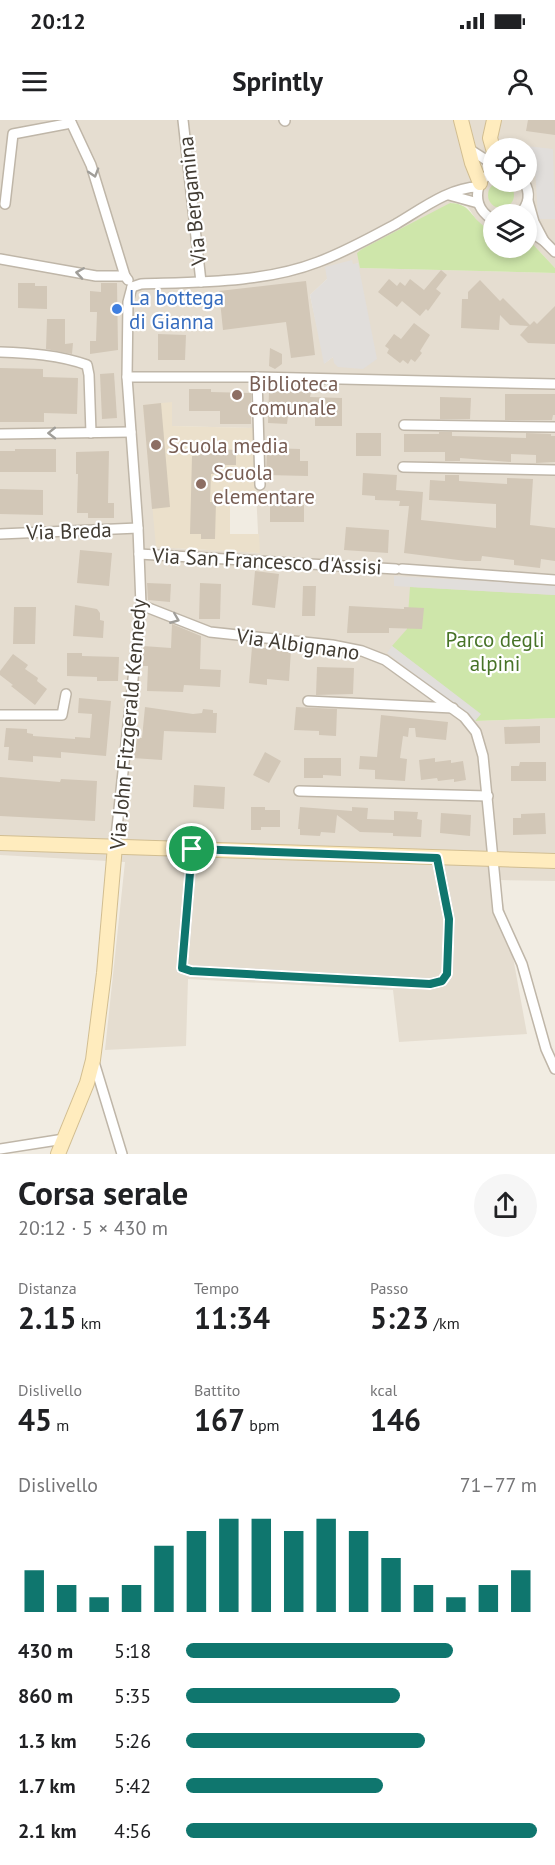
<!DOCTYPE html>
<html lang="it">
<head>
<meta charset="utf-8">
<style>
	body { margin:0; font-family:"PT Sans",sans-serif; background:#f6f6f6; color:#202124; height:100vh; display:flex; flex-direction:column; font-size:22px; white-space:nowrap }
	* { box-sizing:border-box; margin:0 }
	p { font-size:20px; color:#757577 }
	.icon { flex:none; width:33px; height:33px; fill:none; stroke:currentColor; stroke-width:2; stroke-linecap:round; stroke-linejoin:round }
	.map { position:relative; height:1034px; overflow:hidden }
	.panel { display:flex; flex-direction:column; background:#fff; flex:1 }
	.panel>* { flex:none }
	.buttons { position:absolute; left:483px; top:18px; display:grid; gap:12px }
	.buttons a { display:grid; place-items:center; width:54px; height:54px; border-radius:50%; background:#fff; box-shadow:0 3px 9px #0003; font-size:30px }
	.pin { position:absolute; display:grid; place-items:center; width:51px; height:51px; color:#fff; margin:-26px; border:3px solid #fff; border-radius:50%; box-shadow:0 2px 6px #0007 }
	.round { display:grid; place-items:center; flex:none; width:63px; height:63px; border-radius:32px; background:#f6f6f6 }
	.headline { display:flex; align-items:center; justify-content:space-between; height:102px; padding:0 18px }
	h1 { font-size:33px; font-weight:600; line-height:45px }
	.metrics { display:grid; grid-template-columns:repeat(3,1fr); gap:9px; height:102px; padding:6px 18px }
	.metrics div { display:grid; align-content:center }
	.metrics b { font-size:30px; font-weight:600 }
	.metrics small { font-size:16px; font-weight:400 }
	.metrics p { font-size:16px }
	.chart { height:168px; padding:12px 18px }
	.chart p { display:flex; justify-content:space-between }
	.chart svg { width:100%; height:108px; margin-top:6px; stroke:#0f766e; stroke-width:6 }
	ul { padding:0 18px; list-style:none; font-size:20px }
	li { display:grid; grid-template-columns:96px 72px 1fr; align-items:center; height:45px }
	li i { height:15px; border-radius:8px; background:#0f766e }
	.status { display:flex; justify-content:space-between; align-items:center; height:42px; padding:0 30px; background:#fff; direction:ltr }
	.status svg { height:16px; fill:currentColor }
	header { display:flex; justify-content:space-between; align-items:center; height:78px; padding:0 18px; background:#fff; font-size:27px; font-weight:600 }
	.map>svg:first-child { display:block }
</style>
</head>
<body>
<div class="status"><b>20:12</b><svg viewBox="0 0 49 12"><path d="M0 12V9h3v3zM5 12V6h3v6zM10 12V3h3v9zM15 12V0h3v12zM26 1h20v11H26zM47 4h2v5h-2z"/></svg></div>
<header><svg class="icon" aria-label="menu" viewBox="0 0 24 24"><path d="M4 6h16M4 12h16M4 18h16"/></svg>Sprintly<svg class="icon" aria-label="person" viewBox="0 0 24 24"><circle cx="12" cy="8" r="4"/><path d="M4 21q1-7 8-7t8 7"/></svg></header>
<div class="map">
<svg width="555" height="1034" viewBox="0 0 555 1034">
	<rect width="100%" height="100%" fill="#f1ece2"/>
	<path fill="#e5ddd0" fill-rule="evenodd" d="M0 0H555V148L527 118 526 94H494L493 110 479 104 468 87 457 83H450L361 148 555 153V475L476 601 555 598V761L499 760 527 914 399 922 393 870 188 859 186 926 105 930 125 742 0 735ZM494 28H526V62H494ZM358 143 333 237 325 243 310 175 327 159ZM172 282V306L253 308 259 433 156 427Z"/>
	<polygon fill="#ebe0cb" points="172,282 172,306 253,308 257,384 230,384 230,414 259,414 260,433 156,427 143,285"/>
	<g fill="#cee6aa">
		<circle cx="501" cy="75" r="13"/>
		<path d="M450 83C474 83 470 103 493 110L494 128H526L527 118 555 148V153L360 148 357 133 362 129Z"/>
		<polygon points="410,467 555,475 555,598 475,601 480,594 392,526 407,509"/>
	</g>
	<g fill="#e1dedb">
		<polygon points="526,26 553,29 555,99 538,99 535,47 527,48"/>
		<polygon points="352,140 353,144 358,143 377,239 363,249 338,247 334,243 333,237 324,244 310,175 327,159 325,147"/>
		<polygon points="394,456 555,465 555,475 394,466"/>
		<polygon points="392,526 481,594 475,601 387,533"/>
	</g>
	<g fill="#d2c7b7">
		<polygon points="528,0 555,0 555,15 526,11"/>
		<polygon points="441,150 447,155 436,169 441,173 428,191 426,189 420,196 402,181 397,187 378,172 389,159 397,166 400,162 405,166 410,159 424,170"/>
		<polygon points="480,160 500,181 503,178 530,205 534,201 537,204 555,186 555,224 528,223 520,215 528,206 510,205 500,195 499,210 461,208 462,179 468,179 468,172"/>
		<polygon points="306,161 315,235 291,238 286,202 223,210 219,171"/>
		<polygon points="18,163 35,163 35,166 47,166 47,189 18,188"/>
		<polygon points="101,163 117,163 118,230 90,234 90,221 96,221 97,192 90,192 90,171 101,172"/>
		<polygon points="47,199 65,199 65,224 73,223 72,234 46,229"/>
		<polygon points="414,203 430,215 420,231 422,233 415,242 411,239 408,244 403,240 400,243 387,233 389,229 385,226 394,214 401,219"/>
		<polygon points="158,214 186,215 185,240 158,240"/>
		<polygon points="270,228 282,234 282,244 275,249 269,246"/>
		<polygon points="0,248 43,249 43,257 78,258 77,294 44,293 44,302 0,302"/>
		<polygon points="114,253 117,298 102,299 100,254"/>
		<polygon points="189,269 211,269 211,272 251,273 251,304 220,304 220,291 189,291"/>
		<polygon points="269,271 311,272 310,277 342,278 342,306 315,306 315,296 288,296 287,304 268,303"/>
		<polygon points="505,274 555,274 555,295 553,295 552,300 505,300"/>
		<polygon points="440,277 471,278 470,299 440,299"/>
		<polygon points="161,283 170,387 152,389 143,285"/>
		<polygon points="439,312 452,312 452,316 526,318 526,313 551,314 551,316 555,316 555,342 536,343 536,335 511,334 511,342 460,338 460,341 445,341 445,332 404,332 404,314 439,314"/>
		<rect x="356" y="313" width="25" height="23"/>
		<polygon points="199,328 236,330 236,345 220,345 220,354 211,354 210,382 216,382 215,419 201,419 201,414 190,414 192,336 198,336"/>
		<polygon points="267,328 300,329 300,341 308,341 308,356 266,355"/>
		<polygon points="15,329 56,329 56,352 0,352 0,331 15,331"/>
		<polygon points="109,331 108,383 114,383 114,398 88,398 88,393 77,393 78,354 76,354 76,332"/>
		<polygon points="363,353 397,355 396,370 423,372 421,400 496,408 496,384 429,380 430,360 445,361 445,355 459,355 459,361 507,364 507,358 533,359 530,405 555,408 555,441 541,439 540,448 514,445 514,440 482,436 481,441 466,441 404,433 409,386 399,386 400,381 375,380 375,376 362,375"/>
		<polygon points="0,369 43,370 43,395 0,394"/>
		<rect x="270" y="385" width="34" height="17"/>
		<polygon points="346,407 389,410 388,433 344,430"/>
		<polygon points="80,430 112,433 109,466 77,463"/>
		<polygon points="255,451 279,454 275,488 252,485"/>
		<polygon points="147,463 171,464 170,482 148,480"/>
		<polygon points="200,463 221,464 220,499 199,499"/>
		<polygon points="303,466 316,466 315,496 302,496"/>
		<polygon points="75,485 97,489 100,493 100,500 104,501 103,518 73,516"/>
		<polygon points="349,486 404,489 404,487 424,488 422,509 389,508 389,513 347,513"/>
		<polygon points="14,487 36,487 35,524 13,524"/>
		<polygon points="172,504 201,516 200,549 221,550 220,567 184,565 183,572 147,571 148,546 141,546 143,526 171,528"/>
		<polygon points="252,527 291,530 289,561 267,559 267,565 249,563"/>
		<polygon points="67,533 82,533 82,536 119,537 118,561 97,561 97,557 67,556"/>
		<polygon points="13,534 28,545 25,549 38,558 37,561 47,569 35,585 11,566 13,565 0,555 0,551"/>
		<polygon points="317,547 354,548 353,574 316,575"/>
		<polygon points="79,578 111,581 106,636 61,632 61,638 33,636 33,642 8,640 9,627 4,627 6,608 27,609 27,613 33,614 33,616 75,619 75,617 90,618 92,594 78,593"/>
		<polygon points="145,587 193,594 202,593 203,589 213,590 213,593 217,593 216,613 164,611 162,640 133,638 134,618 142,618"/>
		<polygon points="296,587 337,589 336,616 319,615 319,611 294,610"/>
		<polygon points="381,595 448,602 446,620 416,617 415,608 409,608 408,617 403,616 400,638 407,639 405,661 375,659 375,650 359,649 360,636 377,637"/>
		<polygon points="540,606 540,623 505,624 504,607"/>
		<polygon points="265,632 281,641 269,663 253,655"/>
		<polygon points="304,638 341,638 341,656 323,655 323,658 304,658"/>
		<polygon points="435,638 435,642 451,640 451,643 463,641 466,660 454,662 454,659 438,661 437,658 421,660 419,640"/>
		<polygon points="520,642 546,642 546,661 511,661 511,646 519,646"/>
		<polygon points="0,657 60,662 61,659 97,661 95,701 0,696"/>
		<polygon points="194,665 225,667 224,689 193,687"/>
		<polygon points="251,687 265,687 265,690 280,690 280,707 261,707 261,710 251,710"/>
		<polygon points="300,687 352,691 352,687 368,688 367,699 394,700 394,691 418,692 417,699 422,700 421,717 393,716 393,713 360,712 337,695 335,713 321,712 320,716 300,715 300,709 298,709"/>
		<polygon points="441,693 471,695 470,716 440,713"/>
		<polygon points="545,693 546,714 513,715 513,698 521,698 521,694"/>
	</g>
	<g fill="none" stroke-linecap="round" stroke-linejoin="round">
		<defs>
			<g id="street">
				<polyline points="70,0 91,45 125,156"/>
				<polyline points="183,0 201,162"/>
				<polyline points="284,0 285,1"/>
				<polyline points="469,29 494,45"/>
				<path d="M494 51C472 62 472 89 494 100"/>
				<polyline points="449,75 478,83"/>
				<polyline points="528,81 534,102 544,121"/>
				<polyline points="5,84 13,14 71,3"/>
				<path d="M520 94C529 84 531 73 524 62"/>
				<polyline points="526,109 544,121 555,132"/>
				<polyline points="0,139 96,156 125,156 128,160"/>
				<path d="M132 167 141 164C198 162 264 163 318 142 345 132 370 118 396 104 420 90 450 67 478 67"/>
				<path d="M0 232C28 233 60 235 87 245L89 255 91 313"/>
				<polyline points="127,257 257,257 555,264"/>
				<polyline points="257,257 260,365"/>
				<polyline points="404,305 555,307"/>
				<polyline points="0,314 131,312"/>
				<polyline points="403,347 555,350"/>
				<polyline points="0,414 138,408"/>
				<polyline points="139,434 396,449"/>
				<polyline points="402,449 555,460"/>
				<polyline points="141,485 210,512 332,525 362,531 385,540 464,597 476,612 483,636 498,791 522,844 546,929 555,949"/>
				<polyline points="308,581 453,588"/>
				<polyline points="0,595 62,595 66,574"/>
				<polyline points="299,671 488,676"/>
				<polyline points="115,726 141,485 138,408 127,257 128,182 132,167"/>
				<polyline points="192,729 182,848 191,851 430,864 442,861 447,854 449,799 437,738"/>
				<polyline points="94,942 122,1034"/>
				<polyline points="0,1029 64,1019"/>
			</g>
			<g id="secondary">
				<polyline points="461,0 472,43 480,63"/>
				<polyline points="494,32 490,18 494,0"/>
				<polyline points="0,723 555,741"/>
				<polyline points="58,1034 87,963 93,940 104,853 115,726"/>
			</g>
		</defs>
		<use href="#street" stroke="#bfb6a8" stroke-width="12"/>
		<use href="#secondary" stroke="#d2be91" stroke-width="16"/>
		<use href="#street" stroke="#fff" stroke-width="9"/>
		<use href="#secondary" stroke="#ffecbe" stroke-width="14"/>
	</g>
	<defs><path id="oneway-chevron" d="M-2-3.5L2.5 0L-2 3.5" fill="none" stroke-width="1.6" stroke-linecap="round" stroke-linejoin="round" transform="scale(1.5)"/></defs>
	<g stroke="#a09e99">
		<use href="#oneway-chevron" transform="translate(94 53) rotate(73)"/>
		<use href="#oneway-chevron" transform="translate(80 153) rotate(-171)"/>
		<use href="#oneway-chevron" transform="translate(52 313) rotate(179)"/>
		<use href="#oneway-chevron" transform="translate(175 499) rotate(22)"/>
	</g>
	<g fill="none" stroke-linecap="round" stroke-linejoin="round">
		<defs>
			<polygon id="route" points="192,729 437,738 449,799 447,854 442,861 430,864 191,851 182,848"/>
		</defs>
		<use href="#route" stroke="#fff" stroke-width="12"/>
		<use href="#route" stroke="#0f766e" stroke-width="8"/>
	</g>
	<circle fill="#3f7fe0" stroke="#fff" stroke-width="2" cx="117" cy="189" r="6"/>
	<g fill="#8d6e63" stroke="#fff" stroke-width="2">
		<circle cx="237" cy="275" r="6"/>
		<circle cx="156" cy="325" r="6"/>
		<circle cx="201" cy="364" r="6"/>
	</g>
	<g text-anchor="middle" dominant-baseline="central" stroke-width="4.5" stroke-linejoin="round" paint-order="stroke">
		<g font-size="21" fill="#423c33" stroke="#fff">
			<text transform="translate(192 81) rotate(-96)">Via Bergamina</text>
			<text transform="translate(69 411) rotate(-2)">Via Breda</text>
			<text transform="translate(267 441) rotate(3)">Via San Francesco d'Assisi</text>
			<text transform="translate(298 524) rotate(8)">Via Albignano</text>
			<text transform="translate(128 604) rotate(-85)">Via John Fitzgerald Kennedy</text>
		</g>
		<g font-size="21" fill="#366cbe" stroke="#fff" text-anchor="start">
			<text x="129" y="177">La bottega<tspan x="129" dy="24">di Gianna</tspan></text>
		</g>
		<g font-size="21" fill="#785e54" stroke="#fff" text-anchor="start">
			<text x="249" y="263">Biblioteca<tspan x="249" dy="24">comunale</tspan></text>
			<text x="168" y="325">Scuola media</text>
			<text x="213" y="352">Scuola<tspan x="213" dy="24">elementare</tspan></text>
		</g>
		<g font-size="21" fill="#477327" stroke="#fff">
			<text x="495" y="519">Parco degli<tspan x="495" dy="24">alpini</tspan></text>
		</g>
	</g>
</svg>
<div class="buttons">
<a><svg class="icon" aria-label="locate" viewBox="0 0 24 24"><circle cx="12" cy="12" r="6"/><path d="M12 2v4M12 18v4M2 12h4M18 12h4"/></svg></a>
<a><svg class="icon" aria-label="layers" viewBox="0 0 24 24"><path d="M12 4l9 5-9 5-9-5zM3 14l9 5 9-5"/></svg></a>
</div>
<div class="pin" style="left:192px;top:729px;background:#1e9e55"><svg class="icon" aria-label="arrive" viewBox="0 0 24 24"><path d="M6 21V4h12l-3 4 3 4H6"/></svg></div>
</div>
<section class="panel">
<div class="headline"><div><h1>Corsa serale</h1><p>20:12 · 5 × 430 m</p></div><a class="round"><svg class="icon" aria-label="share" viewBox="0 0 24 24"><path d="M12 15V3M7 8l5-5 5 5M5 13v7h14v-7"/></svg></a></div>
<div class="metrics">
<div><p>Distanza</p><b>2.15<small> km</small></b></div>
<div><p>Tempo</p><b>11:34</b></div>
<div><p>Passo</p><b>5:23<small> /km</small></b></div>
</div>
<div class="metrics">
<div><p>Dislivello</p><b>45<small> m</small></b></div>
<div><p>Battito</p><b>167<small> bpm</small></b></div>
<div><p>kcal</p><b>146</b></div>
</div>
<div class="chart"><p><span>Dislivello</span>71–77 m</p>
<svg viewBox="0 0 160 44" preserveAspectRatio="none"><path d="M5 44V27M15 44V33M25 44V38M35 44V33M45 44V17M55 44V11M65 44V6M75 44V6M85 44V11M95 44V6M105 44V11M115 44V22M125 44V33M135 44V38M145 44V33M155 44V27"/></svg>
</div>
<ul>
<li><b>430 m</b>5:18<i style="width:76%"></i></li>
<li><b>860 m</b>5:35<i style="width:61%"></i></li>
<li><b>1.3 km</b>5:26<i style="width:68%"></i></li>
<li><b>1.7 km</b>5:42<i style="width:56%"></i></li>
<li><b>2.1 km</b>4:56<i style="width:100%"></i></li>
</ul>
</section>
</body>
</html>
